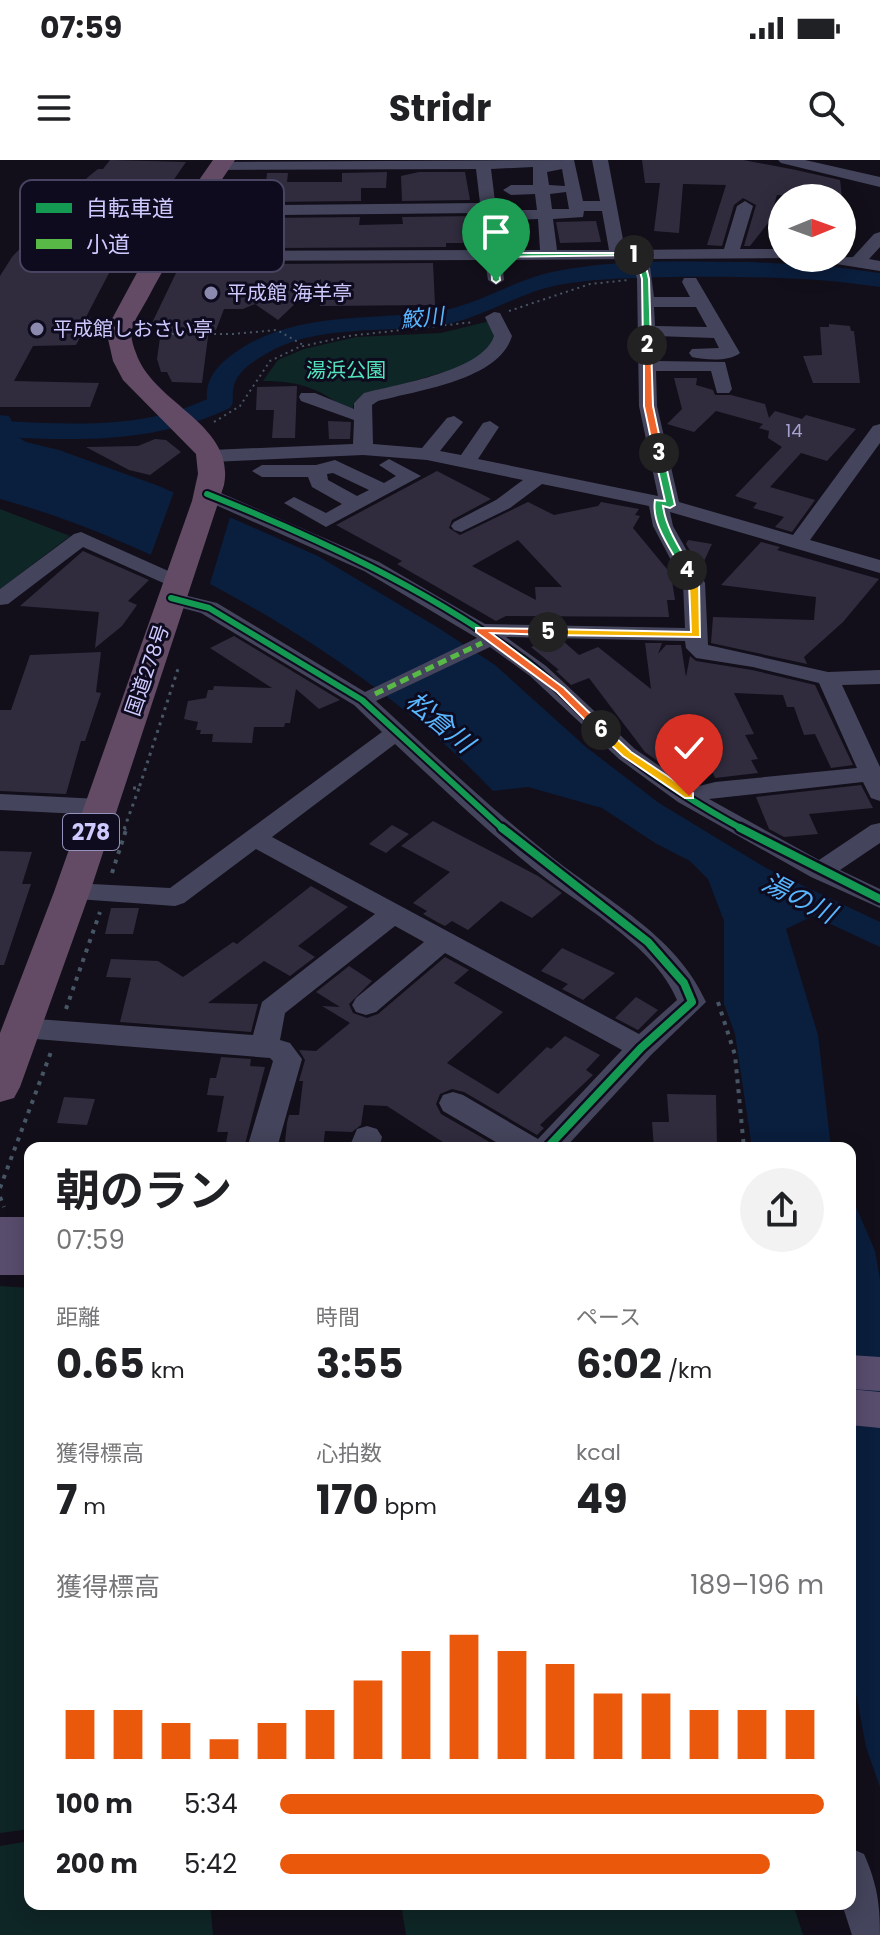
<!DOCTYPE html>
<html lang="ja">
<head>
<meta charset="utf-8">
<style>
	body { margin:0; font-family:Poppins,"Noto Sans JP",sans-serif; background:#f2f2f2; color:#202124; height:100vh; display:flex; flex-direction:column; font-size:30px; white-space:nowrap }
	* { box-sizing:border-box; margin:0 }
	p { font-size:26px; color:#757577 }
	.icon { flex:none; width:44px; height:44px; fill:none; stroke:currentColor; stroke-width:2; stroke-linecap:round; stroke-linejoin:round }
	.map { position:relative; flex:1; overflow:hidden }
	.panel { position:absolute; left:24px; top:982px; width:832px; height:768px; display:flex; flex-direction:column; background:#fff; border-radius:16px; box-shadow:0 4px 20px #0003 }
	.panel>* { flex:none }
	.needle { width:52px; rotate:89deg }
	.buttons { position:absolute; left:768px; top:24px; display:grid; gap:16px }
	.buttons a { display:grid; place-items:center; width:88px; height:88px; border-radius:50%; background:#fff; box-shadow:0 4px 20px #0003; font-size:40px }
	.pin { position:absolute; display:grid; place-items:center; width:68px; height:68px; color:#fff; margin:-82px -34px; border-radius:50% 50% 50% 0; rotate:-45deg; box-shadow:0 0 8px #0007 }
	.pin .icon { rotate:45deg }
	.km { position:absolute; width:40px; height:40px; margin:-20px; border-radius:50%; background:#222; color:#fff; font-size:22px; line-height:40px; text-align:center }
	.round { display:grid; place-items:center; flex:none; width:84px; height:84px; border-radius:42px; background:#f2f2f2 }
	.summary { display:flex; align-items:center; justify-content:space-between; height:136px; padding:0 32px }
	h1 { font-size:44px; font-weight:700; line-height:60px }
	.metrics { display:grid; grid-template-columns:repeat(3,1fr); gap:12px; height:136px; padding:8px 32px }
	.metrics div { display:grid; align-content:center }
	.metrics b { font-size:40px; font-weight:700 }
	.metrics small { font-size:22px; font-weight:400 }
	.metrics p { font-size:22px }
	.chart { height:224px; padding:16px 32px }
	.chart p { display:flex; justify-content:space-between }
	.chart svg { width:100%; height:144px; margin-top:8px; stroke:#ea580c; stroke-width:6 }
	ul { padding:0 32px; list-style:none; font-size:26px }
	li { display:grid; grid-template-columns:128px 96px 1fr; align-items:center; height:60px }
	li i { height:20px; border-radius:10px; background:#ea580c }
	.status { display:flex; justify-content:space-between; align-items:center; height:56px; padding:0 40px; background:#fff; direction:ltr }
	.status svg { height:22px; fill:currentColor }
	header { display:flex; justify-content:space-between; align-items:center; height:104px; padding:0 32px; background:#fff; font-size:36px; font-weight:700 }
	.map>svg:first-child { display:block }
</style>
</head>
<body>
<div class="status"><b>07:59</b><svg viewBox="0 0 49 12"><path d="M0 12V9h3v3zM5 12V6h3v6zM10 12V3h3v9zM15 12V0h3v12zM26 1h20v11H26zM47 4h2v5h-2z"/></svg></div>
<header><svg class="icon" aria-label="menu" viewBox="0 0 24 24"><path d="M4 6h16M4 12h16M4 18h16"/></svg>Stridr<svg class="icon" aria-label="search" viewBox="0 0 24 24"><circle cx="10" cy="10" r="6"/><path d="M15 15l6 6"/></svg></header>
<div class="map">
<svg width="880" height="1775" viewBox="0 0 880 1775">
	<rect width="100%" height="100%" fill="#120f1a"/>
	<g fill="#0f2626">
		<path d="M490 161 495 179 487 194 465 206 368 234 354 242 352 253C320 229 302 221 263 221L278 200 304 189 356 177 441 173Z"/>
		<polygon points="0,349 70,376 0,429"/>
		<polygon points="0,1126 30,1128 30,1669 0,1673"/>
		<polygon points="30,1681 30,1744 210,1744 213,1775 0,1775 0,1686"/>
		<polygon points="401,1744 793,1744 803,1775 406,1775"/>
	</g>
	<g fill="#0a1e3d">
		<path d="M0 255 9 256 21 279 26 282 59 290 159 326 318 396 437 467 495 505 586 587 659 643 766 708 880 762V787L813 756 786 769 818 875 831 988H752L735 874 724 844V761L708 719 690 701 655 683 602 648 528 627 493 631C373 504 169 385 0 339Z"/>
		<polygon points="850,1033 875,1091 880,1120 880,1627 866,1587 850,1502"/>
	</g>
	<polygon fill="#120f1a" points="175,329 231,354 208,430 149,400"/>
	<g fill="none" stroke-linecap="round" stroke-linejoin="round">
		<path fill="#0a1e3d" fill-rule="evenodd" d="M752 102 828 106 880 113V127C811 117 743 116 673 117 635 118 596 118 558 125 518 133 483 158 442 165 385 174 315 163 264 195 251 203 234 214 233 231 232 239 235 241 230 248 156 283 81 281 0 277V261C71 264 141 270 207 239 205 219 218 205 233 194 294 149 373 162 444 150 481 143 515 120 552 112 617 98 687 102 752 102Z"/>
	</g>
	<g fill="#302c3e" fill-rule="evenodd">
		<polygon points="110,0 186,2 146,60 143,60 135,73 130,73 86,157 91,157 76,185 33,186 14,221 99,223 90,247 0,247 0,116 12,97 88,17 98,9 103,9"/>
		<polygon points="642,0 743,0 796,10 840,20 842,38 777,35 769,62 750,86 744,86 756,45 743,38 734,45 722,86 707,85 726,25 683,24 679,73 654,71 660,23 645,23"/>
		<polygon points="387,12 386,28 361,28 361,41 264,42 267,13 288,13 287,22 342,22 342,13"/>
		<polygon points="419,12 465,12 470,40 402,41 401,16"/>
		<polygon points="478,56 480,83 446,83 446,87 272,88 274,71 261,71 263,58 360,57 359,65 403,64 402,57"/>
		<polygon points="596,61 601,82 560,83 556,62"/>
		<polygon points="433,103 435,145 320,146 321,119 278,160 255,144 243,149 224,149 216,170 209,169 202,223 172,222 167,212 161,212 157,199 161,170 155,169 158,163 152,163 176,113 191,113 192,104 228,104 227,108 270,110 271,104"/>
		<polygon points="829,164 850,166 851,171 854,171 860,223 813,223 803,196 822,195 820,167 829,167"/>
		<polygon points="674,218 697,218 696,225 713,230 715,235 731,235 765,244 769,258 775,251 802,259 806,255 856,269 827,301 801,293 770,327 815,340 792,372 775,367 784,357 753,348 757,343 735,336 782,287 768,278 769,271 759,268 763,264 716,251 694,272 667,264 682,249"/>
		<polygon points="297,226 295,278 272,278 274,250 256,250 257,227"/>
		<polygon points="328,261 351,262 350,279 329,279"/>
		<polygon points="155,279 166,280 181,292 150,315 129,310 86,287 138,286"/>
		<path d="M437 311 491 339 452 360 449 368 460 375 528 342 554 355 598 346 601 342 639 349 635 355 640 356 633 368 671 414 675 440H667L669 457 506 456 496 461 397 404 402 401 336 365ZM518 380 562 427H535L536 440 472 406Z"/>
		<polygon points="688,380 712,384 704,401 697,402 686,384"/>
		<polygon points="761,382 780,387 777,390 879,419 843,462 804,497 807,504 711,483 713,457 814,460 816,437 721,425"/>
		<polygon points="83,391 149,420 128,441 137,445 122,466 95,488 99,452 20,446"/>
		<polygon points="234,476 340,540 319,549 296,529 290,563 285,563 284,567 254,567 252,583 212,582 213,574 200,574 201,570 196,570 198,562 184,559 188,541 206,538 208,530 213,530 214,526 272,528 210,488"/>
		<polygon points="546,481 563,481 579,495 598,487 651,529 645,483 662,483 658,494 666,485 681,485 686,517 690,496 696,501 752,510 815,525 853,605 831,608 815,574 804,575 794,547 787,547 783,535 734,533 754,574 745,575 758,599 751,600 758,613 715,618 713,613 690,620 683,619 645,592 589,518 571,525 556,511 559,510 531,487"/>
		<polygon points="101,492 96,532 101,533 85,581 81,581 66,634 0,631 0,550 11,550 30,495"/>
		<polygon points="861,625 873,648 809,654 818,674 784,677 769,669 756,637"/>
		<polygon points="433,661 538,716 562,733 532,758 501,741 468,770 452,761 445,766 439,763 423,754 427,751 413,743 450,712 401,686"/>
		<polygon points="392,665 409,674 386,693 369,684"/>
		<polygon points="0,691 32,692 22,724 31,724 4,805 0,805"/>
		<polygon points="311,726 348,747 298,786 315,797 290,816 264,801 208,843 258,844 251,872 120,862 131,818 106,817 111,799 158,801 183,817 233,782 237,784"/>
		<polygon points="111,748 139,748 133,774 105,774"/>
		<polygon points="562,788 615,813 583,840 562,829 568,824 541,811"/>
		<polygon points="445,797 469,810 454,823 503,852 447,903 498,934 547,887 551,889 565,876 600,895 586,910 593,915 540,965 544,968 537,975 464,932 452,929 440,934 436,944 441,954 500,988 452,988 387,946 364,945 361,965 352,972 325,971 323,988 290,988 290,982 285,982 287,963 289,955 299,955 303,921 299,921 305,900 299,890 316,891 350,863 322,846 340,847 316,832 349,806 372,821 349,844 353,853 367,858 378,854"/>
		<polygon points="636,837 658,850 638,870 615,858"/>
		<polygon points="221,897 251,899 250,906 265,907 244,988 225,988 228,972 217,972 224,936 207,935 210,918 216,918"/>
		<polygon points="667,934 716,935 717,988 654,988 652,962 669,962"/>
		<polygon points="64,937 95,939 87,965 57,963"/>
	</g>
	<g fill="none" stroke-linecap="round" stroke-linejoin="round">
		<g stroke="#475664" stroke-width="2" stroke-dasharray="2 4" stroke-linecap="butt">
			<polyline points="509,151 590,124 628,120"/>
			<polyline points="142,174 233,174 277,170 303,185"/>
			<polyline points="214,262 240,246 270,201 299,187 348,176 474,162"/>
		</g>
		<g stroke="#475664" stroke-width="3" stroke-dasharray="3 5" stroke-linecap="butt">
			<polyline points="133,628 139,628 178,509"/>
			<polyline points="124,669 139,628"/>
		</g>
		<g stroke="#475664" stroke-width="4" stroke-dasharray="4 6" stroke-linecap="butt">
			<polyline points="124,669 126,668"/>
			<polyline points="112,713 126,670"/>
			<polyline points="718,842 735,895 744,988"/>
			<polyline points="66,849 100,752"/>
			<polyline points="0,1028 51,892"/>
			<polyline points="0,1037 4,1047"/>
		</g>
		<g fill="#44445c" fill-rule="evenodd">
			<path d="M574 0 583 41H600L592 0H608L625 90 724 89 737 46 745 41 753 46 740 89H782V98H786L649 99 654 137H690L682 122 684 118H696L740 193C729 202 705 200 692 197L689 193 692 189 719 188 714 178 655 176 656 201 725 202 732 229 729 233H717L711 211H656L657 246 679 342 793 375 873 266 880 264V283L810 380 880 400V413L670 352 673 366 705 423 708 485 828 512 880 510V524L842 525 880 607V641L871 638 863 622 709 639 819 700 871 665 880 663V683L840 710 880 729V748L811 717 678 642 619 599 530 516 490 487 376 541C431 592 488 646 548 694 603 739 676 774 706 842L651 895 565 988H506L443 951 439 943 443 935 453 932 463 935 538 979 622 890 445 793 376 852 366 855 356 852 352 845 356 838 424 782 395 766 285 853 280 880 290 883 302 899 277 988H247L273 901 270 898 23 878 13 875 9 868 13 861 23 858 253 875 262 842 375 754 256 689 184 743 175 746 63 738 59 732 63 726 72 723 170 728 382 572 354 545 201 453 163 443 160 438 171 432 217 443 365 532 477 478 364 411 200 338 197 334 200 330H214L379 402 485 464 685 468 683 423 653 366 649 346 542 324 510 348 461 372 454 370 451 366 454 362 496 340 523 320 427 300 363 295 211 302 201 296 211 290 353 284 354 260 301 241 299 237 301 233H315L354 249V243L364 233C398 224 483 211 494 176L485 157 494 152 500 153 512 176C499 220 418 230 378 241L372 245 373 284 422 288 447 258 454 256 463 262 440 291 461 295 483 263 490 261 499 267 478 299 658 336 639 246 637 119 633 99 502 100 504 120 496 125 488 120 485 100 158 101 150 96 158 91 484 90 481 53 186 56 178 51 186 46 480 43 476 9 214 10 211 7 219 2ZM533 7V25H511L503 30 511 35 535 34 537 50H514L506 55 514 60 538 59 540 90H501L491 9ZM562 9 565 26 549 25 547 12ZM566 32 569 49H552L550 34ZM584 51H602L609 90H557L553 59 583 57ZM654 147H696L707 167 655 166ZM506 477 685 481 686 488 696 498 753 507 819 523 857 608 715 622 691 628 635 589 546 506ZM395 584C439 625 482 666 528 704 574 743 654 783 677 840L639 874 272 677Z"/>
			<polygon points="778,0 805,0 880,17 880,27 781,3"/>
			<polygon points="880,72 880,87 869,99 880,101 880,111 830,103 822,98 853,97 874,74"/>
			<path d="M389 299 421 316 326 367 284 343 294 337 326 353 342 344 312 327 308 317H262L252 311 262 305H316L335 300 384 323 396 316 379 305ZM333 313 369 330 357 336 328 320 327 314Z"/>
			<polygon points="81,372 184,418 188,422 184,426 170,426 83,387 8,444 0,445 0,429 74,374"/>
			<polygon points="0,634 100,639 109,641 112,647 109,653 100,655 0,650"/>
			<polygon points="367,966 377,969 382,977 379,988 349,988 357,969"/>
			<path d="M850 1688 864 1694C877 1724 880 1743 880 1775H852L842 1744H850Z"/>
		</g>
		<g fill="#594d6e" fill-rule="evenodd">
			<rect x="0" y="1057" width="30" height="58"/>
			<polygon points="850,1195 880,1197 880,1231 850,1229"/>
			<polygon points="850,1229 880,1232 880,1268 850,1265"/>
		</g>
		<path fill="#634b66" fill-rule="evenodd" d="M213 0H235C205 45 174 88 149 136 144 146 135 158 132 169 130 176 133 186 136 193 153 244 236 264 224 325L90 732 20 927 14 938 0 942V873L54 732 192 341 198 314 196 294 123 220 113 201 106 170 146 96Z"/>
		<polyline stroke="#58b947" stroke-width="5" stroke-dasharray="9 5" stroke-linecap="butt" points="375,534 482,483"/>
		<defs>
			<g id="cycleway-far1">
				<path d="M207 334C318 378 427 429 524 500 557 524 583 555 613 582 652 617 698 645 744 670"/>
				<polyline points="171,438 209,448 362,540 504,670"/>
			</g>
			<g id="cycleway">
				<polyline points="502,668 648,782 684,823 692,842 641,888 547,988"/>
				<polyline points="740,668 880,739"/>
			</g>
		</defs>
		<use href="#cycleway-far1" stroke="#0e0b1f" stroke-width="10"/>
		<use href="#cycleway" stroke="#0e0b1f" stroke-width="13"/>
		<use href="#cycleway-far1" stroke="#139951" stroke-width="6"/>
		<use href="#cycleway" stroke="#139951" stroke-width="8"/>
	</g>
	<polygon fill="#22a559" stroke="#fff" stroke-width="2" points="491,93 634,93 638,95 497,97 500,120 496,123 492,120"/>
	<polygon fill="#22a559" stroke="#fff" stroke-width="2" points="634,93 643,95 649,119 651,185 647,187 643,185 642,119 636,97 630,95"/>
	<polygon fill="#f0652b" stroke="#fff" stroke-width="2" points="644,183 651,185 653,246 663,293 659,296 654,293 644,246"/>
	<path fill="#22a559" stroke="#fff" stroke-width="2" d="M659 290 663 293 675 345 670 348 663 346C666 369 681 390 692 410L687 413 682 410C671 389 651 364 655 340L665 341 654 293Z"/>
	<polygon fill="#f5b400" stroke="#fff" stroke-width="2" points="683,408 690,408 699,423 700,477 548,475 543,472 548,469 691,472 689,423"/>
	<polygon fill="#f0652b" stroke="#fff" stroke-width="2" points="476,468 551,469 551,474 548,475 491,473 564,528 605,568 605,572 597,572 557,532 476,472"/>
	<polygon fill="#f5b400" stroke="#fff" stroke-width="2" points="597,568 605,568 631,592 693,633 693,638 685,638 623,596 597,572"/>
	<g fill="#8c89af" stroke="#0e0b1f" stroke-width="3">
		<circle cx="211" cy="133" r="8"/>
		<circle cx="37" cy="169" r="8"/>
	</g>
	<g text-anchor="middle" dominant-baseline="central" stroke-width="6" stroke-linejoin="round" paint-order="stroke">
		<g font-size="18" fill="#a6a2cf">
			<text x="794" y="270">14</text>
		</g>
		<g font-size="20" fill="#cecaff" stroke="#0e0b1f" text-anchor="start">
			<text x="227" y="133">平成館 海羊亭</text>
			<text x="53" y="169">平成館しおさい亭</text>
		</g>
		<g font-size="20" fill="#52e3bb" stroke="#0e0b1f">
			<text x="346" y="210">湯浜公園</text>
		</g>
		<g font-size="20" fill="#cecaff" stroke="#0e0b1f">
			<text transform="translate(147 510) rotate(-71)">国道278号</text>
		</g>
		<g font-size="22" font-style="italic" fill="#58b6ff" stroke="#0e0b1f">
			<text transform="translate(422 158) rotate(-6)">鮫川</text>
		</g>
		<rect fill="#0e0b1f" stroke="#9491bc" stroke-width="2" x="63" y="654" width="56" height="36" rx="6"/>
		<g font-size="22" font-weight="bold" fill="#cecaff">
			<text x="91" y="672">278</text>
		</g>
		<g font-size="26" font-style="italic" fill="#58b6ff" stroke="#0e0b1f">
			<text transform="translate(440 562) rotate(40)">松倉川</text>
			<text transform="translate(799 738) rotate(27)">湯の川</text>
		</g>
	</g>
	<rect x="20" y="20" width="264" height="92" rx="12" fill="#0e0b1f" stroke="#484462" stroke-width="2"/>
	<rect x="36" y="43" width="36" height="10" fill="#139951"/>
	<rect x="36" y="79" width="36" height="10" fill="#58b947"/>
	<g font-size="22" fill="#cecaff">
		<text x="86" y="56">自転車道</text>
		<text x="86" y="92">小道</text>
	</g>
</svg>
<div class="buttons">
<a><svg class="needle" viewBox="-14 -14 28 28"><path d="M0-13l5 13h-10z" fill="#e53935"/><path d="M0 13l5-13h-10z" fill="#757577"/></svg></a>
</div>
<div class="pin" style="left:496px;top:120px;background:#1e9e55"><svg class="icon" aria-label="arrive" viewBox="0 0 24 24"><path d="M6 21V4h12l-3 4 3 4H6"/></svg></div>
<div class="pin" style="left:689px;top:636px;background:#d93025"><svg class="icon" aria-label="check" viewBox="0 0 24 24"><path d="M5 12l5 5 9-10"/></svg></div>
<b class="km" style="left:634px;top:95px">1</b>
<b class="km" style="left:647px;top:185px">2</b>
<b class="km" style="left:659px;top:293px">3</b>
<b class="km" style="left:687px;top:410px">4</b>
<b class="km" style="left:548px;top:472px">5</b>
<b class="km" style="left:601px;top:570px">6</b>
<section class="panel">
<div class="summary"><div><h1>朝のラン</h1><p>07:59</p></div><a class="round"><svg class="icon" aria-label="share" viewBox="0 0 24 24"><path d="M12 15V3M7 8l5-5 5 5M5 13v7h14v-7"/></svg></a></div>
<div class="metrics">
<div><p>距離</p><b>0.65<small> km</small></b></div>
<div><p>時間</p><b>3:55</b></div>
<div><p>ペース</p><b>6:02<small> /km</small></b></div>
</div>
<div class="metrics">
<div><p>獲得標高</p><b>7<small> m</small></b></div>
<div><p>心拍数</p><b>170<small> bpm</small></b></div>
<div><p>kcal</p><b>49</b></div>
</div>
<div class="chart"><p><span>獲得標高</span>189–196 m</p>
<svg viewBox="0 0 160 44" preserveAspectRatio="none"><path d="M5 44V29M15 44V29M25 44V33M35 44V38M45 44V33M55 44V29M65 44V20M75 44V11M85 44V6M95 44V11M105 44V15M115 44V24M125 44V24M135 44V29M145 44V29M155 44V29"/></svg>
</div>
<ul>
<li><b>100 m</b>5:34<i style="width:100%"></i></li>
<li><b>200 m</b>5:42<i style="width:90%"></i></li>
</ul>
</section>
</div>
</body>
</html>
